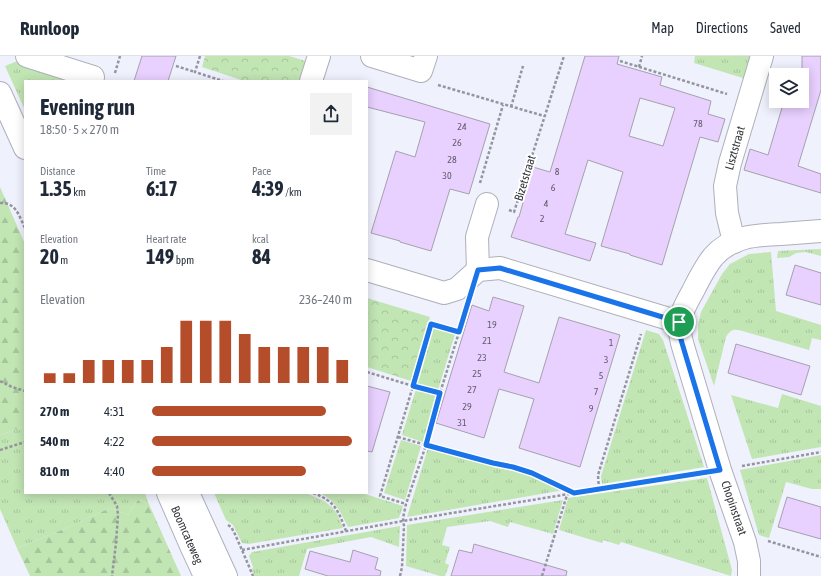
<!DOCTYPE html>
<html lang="en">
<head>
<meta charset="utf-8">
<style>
	body { margin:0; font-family:"Asap Condensed",sans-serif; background:#f2f2f3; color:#1f2937; height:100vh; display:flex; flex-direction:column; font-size:15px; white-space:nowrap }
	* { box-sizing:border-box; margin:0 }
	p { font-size:13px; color:#747a83 }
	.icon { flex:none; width:22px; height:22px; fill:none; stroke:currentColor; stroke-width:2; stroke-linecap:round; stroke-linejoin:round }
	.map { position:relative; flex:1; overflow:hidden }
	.drawer { position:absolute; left:24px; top:24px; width:344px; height:414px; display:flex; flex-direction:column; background:#fff; border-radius:0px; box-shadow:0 2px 10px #0003 }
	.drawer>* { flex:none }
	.fabs { position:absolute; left:769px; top:12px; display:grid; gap:8px }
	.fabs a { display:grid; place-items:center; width:40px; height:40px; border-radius:0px; background:#fff; box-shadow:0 2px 10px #0003; font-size:20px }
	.pin { position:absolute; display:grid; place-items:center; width:34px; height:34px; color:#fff; margin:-17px; border:2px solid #fff; border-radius:50%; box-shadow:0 1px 4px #0007 }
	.round { display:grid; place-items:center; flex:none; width:42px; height:42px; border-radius:0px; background:#f2f2f3 }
	.head { display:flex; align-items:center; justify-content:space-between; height:68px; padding:0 16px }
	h1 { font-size:22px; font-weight:700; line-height:30px }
	.stats { display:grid; grid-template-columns:repeat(3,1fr); gap:6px; height:68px; padding:4px 16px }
	.stats div { display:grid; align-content:center }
	.stats b { font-size:20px; font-weight:700 }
	.stats small { font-size:11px; font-weight:400 }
	.stats p { font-size:11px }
	.chart { height:112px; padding:8px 16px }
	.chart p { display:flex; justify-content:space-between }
	.chart svg { width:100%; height:72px; margin-top:4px; stroke:#b54d2a; stroke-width:6 }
	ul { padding:0 16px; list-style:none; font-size:13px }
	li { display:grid; grid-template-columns:64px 48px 1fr; align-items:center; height:30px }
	li i { height:10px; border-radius:5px; background:#b54d2a }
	header { display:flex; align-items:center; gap:24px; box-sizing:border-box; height:56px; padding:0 20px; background:#fff; border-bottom:1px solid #e0e1e3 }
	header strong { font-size:19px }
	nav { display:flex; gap:22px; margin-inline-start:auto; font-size:14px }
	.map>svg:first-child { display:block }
</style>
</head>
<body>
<header>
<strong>Runloop</strong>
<nav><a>Map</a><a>Directions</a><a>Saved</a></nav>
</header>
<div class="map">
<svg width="821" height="520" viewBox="0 0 821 520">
	<defs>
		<pattern id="grass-tufts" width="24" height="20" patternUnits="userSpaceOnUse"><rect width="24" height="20" fill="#c2e5b4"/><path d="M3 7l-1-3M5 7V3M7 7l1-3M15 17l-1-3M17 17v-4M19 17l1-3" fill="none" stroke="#a7c59c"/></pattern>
		<pattern id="forest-firs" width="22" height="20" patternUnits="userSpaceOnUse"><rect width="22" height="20" fill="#c2e5b4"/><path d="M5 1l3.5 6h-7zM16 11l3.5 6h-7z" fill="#a7c59c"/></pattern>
		<pattern id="park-crowns" width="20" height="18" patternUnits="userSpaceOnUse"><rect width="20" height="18" fill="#c2e5b4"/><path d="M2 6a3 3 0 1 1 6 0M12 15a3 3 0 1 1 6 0" fill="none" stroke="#a7c59c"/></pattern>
	</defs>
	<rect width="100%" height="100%" fill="#eff1fd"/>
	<g fill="url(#grass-tufts)">
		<polygon points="695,0 753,0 746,23 694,7"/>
		<polygon points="18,5 84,25 25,25 25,54 5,10 15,6"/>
		<polygon points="821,193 821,200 806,196 796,197 789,201 777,202 778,195"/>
		<path d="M771 196 776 255 821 269V284L812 282 809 294 739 274C733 272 729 276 726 281L714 330 698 283V269L701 256 722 218 730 208 749 198Z"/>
		<polygon points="433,271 455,278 438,334 416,328"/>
		<polygon points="646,274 659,278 663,284 704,411 602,428 601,420"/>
		<polygon points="416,333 437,339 423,386 402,379"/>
		<polygon points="782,338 821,350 821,391 752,403 731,339 778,352"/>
		<polygon points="25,370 25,437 145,437 148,446 138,444 128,459 110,452 64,473 17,492 0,453 0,379"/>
		<polygon points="401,384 421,390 405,444 384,437"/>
		<polygon points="428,392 531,418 564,434 407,461"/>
		<polygon points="821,399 821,433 812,433 786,426 769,482 759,479 740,414"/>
		<polygon points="707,422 732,514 731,520 621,486 619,489 603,484 602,487 559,474 568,442"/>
		<polygon points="214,437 306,437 324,445 332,451 337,457 343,472 248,488 242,487 233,469 226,464"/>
		<path d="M319 437H362L403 450 399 462 348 471C341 457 335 443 319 437Z"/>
		<polygon points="563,444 553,478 510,466 508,471 490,465 447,471 442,489 450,491 445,507 449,509 445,520 440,520 406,510 407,469"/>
		<polygon points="400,470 399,491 371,481 307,493 299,520 254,520 252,514 253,511 249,500 252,496"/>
	</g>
	<g fill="url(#forest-firs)">
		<polygon points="0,131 25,188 25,370 0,379"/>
		<polygon points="138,444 148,446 181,520 30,520 17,492 64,473 110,452 128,459"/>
	</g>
	<g fill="url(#park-crowns)">
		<polygon points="205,0 289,0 309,6 303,25 244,25 202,11"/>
		<polygon points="367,242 430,261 411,325 367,311"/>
	</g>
	<g fill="#e8d0ff" stroke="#a6a1ac" fill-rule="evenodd">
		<polygon points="142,0 176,0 168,25 134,25"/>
		<path d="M585 0H619L617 8 662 21 660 29 711 45 708 58 725 63 718 86 700 81 662 209 630 199V198L601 190 623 116 588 104 565 178 596 187 590 205 511 181 518 161H519L533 111 550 116ZM640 42 675 52 663 90 629 80Z"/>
		<polygon points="802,0 821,0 821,34 798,110 821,118 821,137 744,114 750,93 768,99 784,45 802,45"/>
		<polygon points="367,31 490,68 469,138 450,133 431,195 400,186 400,185 371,177 396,95 415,101 425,66 367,51"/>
		<polygon points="795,209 821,217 821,249 786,239"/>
		<polygon points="493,241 524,250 504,316 539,327 559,261 620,279 580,411 519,392 534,343 499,333 484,382 436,367 472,249 489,255"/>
		<polygon points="736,288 810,310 801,339 728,317"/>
		<polygon points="367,330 390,336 372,396 367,395"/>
		<polygon points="787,441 821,451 821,483 778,471"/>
		<polygon points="474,488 567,515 566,520 451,520 459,494 472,497"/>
		<polygon points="353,494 378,502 375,513 381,515 380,520 328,520 305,513 310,495 350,506"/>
	</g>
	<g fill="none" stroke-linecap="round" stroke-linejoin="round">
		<defs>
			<g id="minor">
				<polyline points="27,0 93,21"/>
				<polyline points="372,0 421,15 426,0"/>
				<polyline points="311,25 319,0"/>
				<polyline points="734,186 727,157 725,130 730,107 762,0"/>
				<polyline points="367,214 444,237 457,233 478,214 500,212 679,266"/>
				<polyline points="478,214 477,181 487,148"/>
				<path d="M749 520V505L745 486 720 414 682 287C676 264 682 255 693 235 699 223 705 211 713 201 731 180 756 179 781 178 794 177 808 176 821 175"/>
			</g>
			<g id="tertiary">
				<polyline points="0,37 25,92"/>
				<polyline points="168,437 192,492 205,520"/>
				<polyline points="188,437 226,520"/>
			</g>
		</defs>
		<use href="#minor" stroke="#aeb0bb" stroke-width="24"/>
		<use href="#tertiary" stroke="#aeb0bb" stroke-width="24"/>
		<g stroke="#94959e" stroke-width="2.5" stroke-dasharray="3 2" stroke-linecap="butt">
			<polyline points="200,0 195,16 223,25"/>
			<polyline points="620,5 727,38"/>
			<polyline points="176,10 195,16"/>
			<polyline points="639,11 642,0"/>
			<polyline points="115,17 120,0"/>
			<polyline points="438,29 544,60"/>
			<polyline points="511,51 523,10"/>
			<polyline points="480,127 503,49"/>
			<path d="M0 147C16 146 19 160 25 172"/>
			<polyline points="509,154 514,156 564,0"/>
			<polyline points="367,316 413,330 380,440 406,448"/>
			<polyline points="0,325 12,331 25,335"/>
			<polyline points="440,337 413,330 431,268 459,276"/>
			<polyline points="398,381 426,389 493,407 513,411 532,417 574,437"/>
			<polyline points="0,394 25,386"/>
			<polyline points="742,410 821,396"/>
			<polyline points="599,433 598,419 641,278"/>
			<polyline points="109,437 117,450 118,459 116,487 112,520"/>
			<path d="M313 437C335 445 338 454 346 475"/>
			<polyline points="228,469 231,471 234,476 242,494 253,520"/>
			<polyline points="768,485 821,501"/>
			<polyline points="242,494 403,465 698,417"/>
			<polyline points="400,520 402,511 404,470 403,462 406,448 426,389 440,337 466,254"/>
			<polyline points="542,520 567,439"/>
		</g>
		<use href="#minor" stroke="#fff" stroke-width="22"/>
		<use href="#tertiary" stroke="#fff" stroke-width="22"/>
	</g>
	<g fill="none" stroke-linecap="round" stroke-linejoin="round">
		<defs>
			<polygon id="route" points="500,212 679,266 679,276 682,287 720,414 574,437 532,417 513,411 493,407 426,389 440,337 413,330 431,268 459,276 478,214"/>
		</defs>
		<use href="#route" stroke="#fff" stroke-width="8"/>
		<use href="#route" stroke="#1a73e8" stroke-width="5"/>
	</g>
	<g text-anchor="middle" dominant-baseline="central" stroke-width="4" stroke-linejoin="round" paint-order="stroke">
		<g font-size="10" fill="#615c6b">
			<text x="698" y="67">78</text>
			<text x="462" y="70">24</text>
			<text x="457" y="86">26</text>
			<text x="452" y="103">28</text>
			<text x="557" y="115">8</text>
			<text x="447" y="119">30</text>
			<text x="553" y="131">6</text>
			<text x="546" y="147">4</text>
			<text x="542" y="162">2</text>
			<text x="492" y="268">19</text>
			<text x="487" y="284">21</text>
			<text x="611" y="286">1</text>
			<text x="482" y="301">23</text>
			<text x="606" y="303">3</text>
			<text x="477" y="317">25</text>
			<text x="601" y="319">5</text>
			<text x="472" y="333">27</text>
			<text x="596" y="335">7</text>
			<text x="467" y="350">29</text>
			<text x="591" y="352">9</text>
			<text x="462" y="366">31</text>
		</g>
		<g font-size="12" fill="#34353a" stroke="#fff">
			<text transform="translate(735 92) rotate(-74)">Lisztstraat</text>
			<text transform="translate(525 122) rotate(-73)">Bizetstraat</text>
			<text transform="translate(734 452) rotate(71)">Chopinstraat</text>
			<text transform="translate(187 479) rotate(66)">Boomcateweg</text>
		</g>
	</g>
</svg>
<div class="fabs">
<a><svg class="icon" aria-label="layers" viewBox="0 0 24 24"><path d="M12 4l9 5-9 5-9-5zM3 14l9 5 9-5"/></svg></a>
</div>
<div class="pin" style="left:679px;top:266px;background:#1e9e55"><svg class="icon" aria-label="arrive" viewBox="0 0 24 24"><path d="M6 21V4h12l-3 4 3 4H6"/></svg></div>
<section class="drawer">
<div class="head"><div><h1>Evening run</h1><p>18:50 · 5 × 270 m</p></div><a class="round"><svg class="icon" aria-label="share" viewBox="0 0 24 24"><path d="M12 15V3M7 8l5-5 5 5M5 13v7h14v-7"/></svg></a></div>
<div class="stats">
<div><p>Distance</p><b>1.35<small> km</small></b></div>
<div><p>Time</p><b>6:17</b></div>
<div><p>Pace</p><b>4:39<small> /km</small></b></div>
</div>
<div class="stats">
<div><p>Elevation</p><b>20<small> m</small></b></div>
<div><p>Heart rate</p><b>149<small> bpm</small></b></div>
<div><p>kcal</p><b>84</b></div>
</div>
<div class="chart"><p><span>Elevation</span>236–240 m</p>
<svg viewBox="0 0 160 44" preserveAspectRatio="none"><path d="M5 44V38M15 44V38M25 44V30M35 44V30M45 44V30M55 44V30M65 44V22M75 44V6M85 44V6M95 44V6M105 44V14M115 44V22M125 44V22M135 44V22M145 44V22M155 44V30"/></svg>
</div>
<ul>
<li><b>270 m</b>4:31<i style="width:87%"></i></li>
<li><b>540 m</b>4:22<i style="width:100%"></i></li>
<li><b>810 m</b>4:40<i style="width:77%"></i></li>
</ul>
</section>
</div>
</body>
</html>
